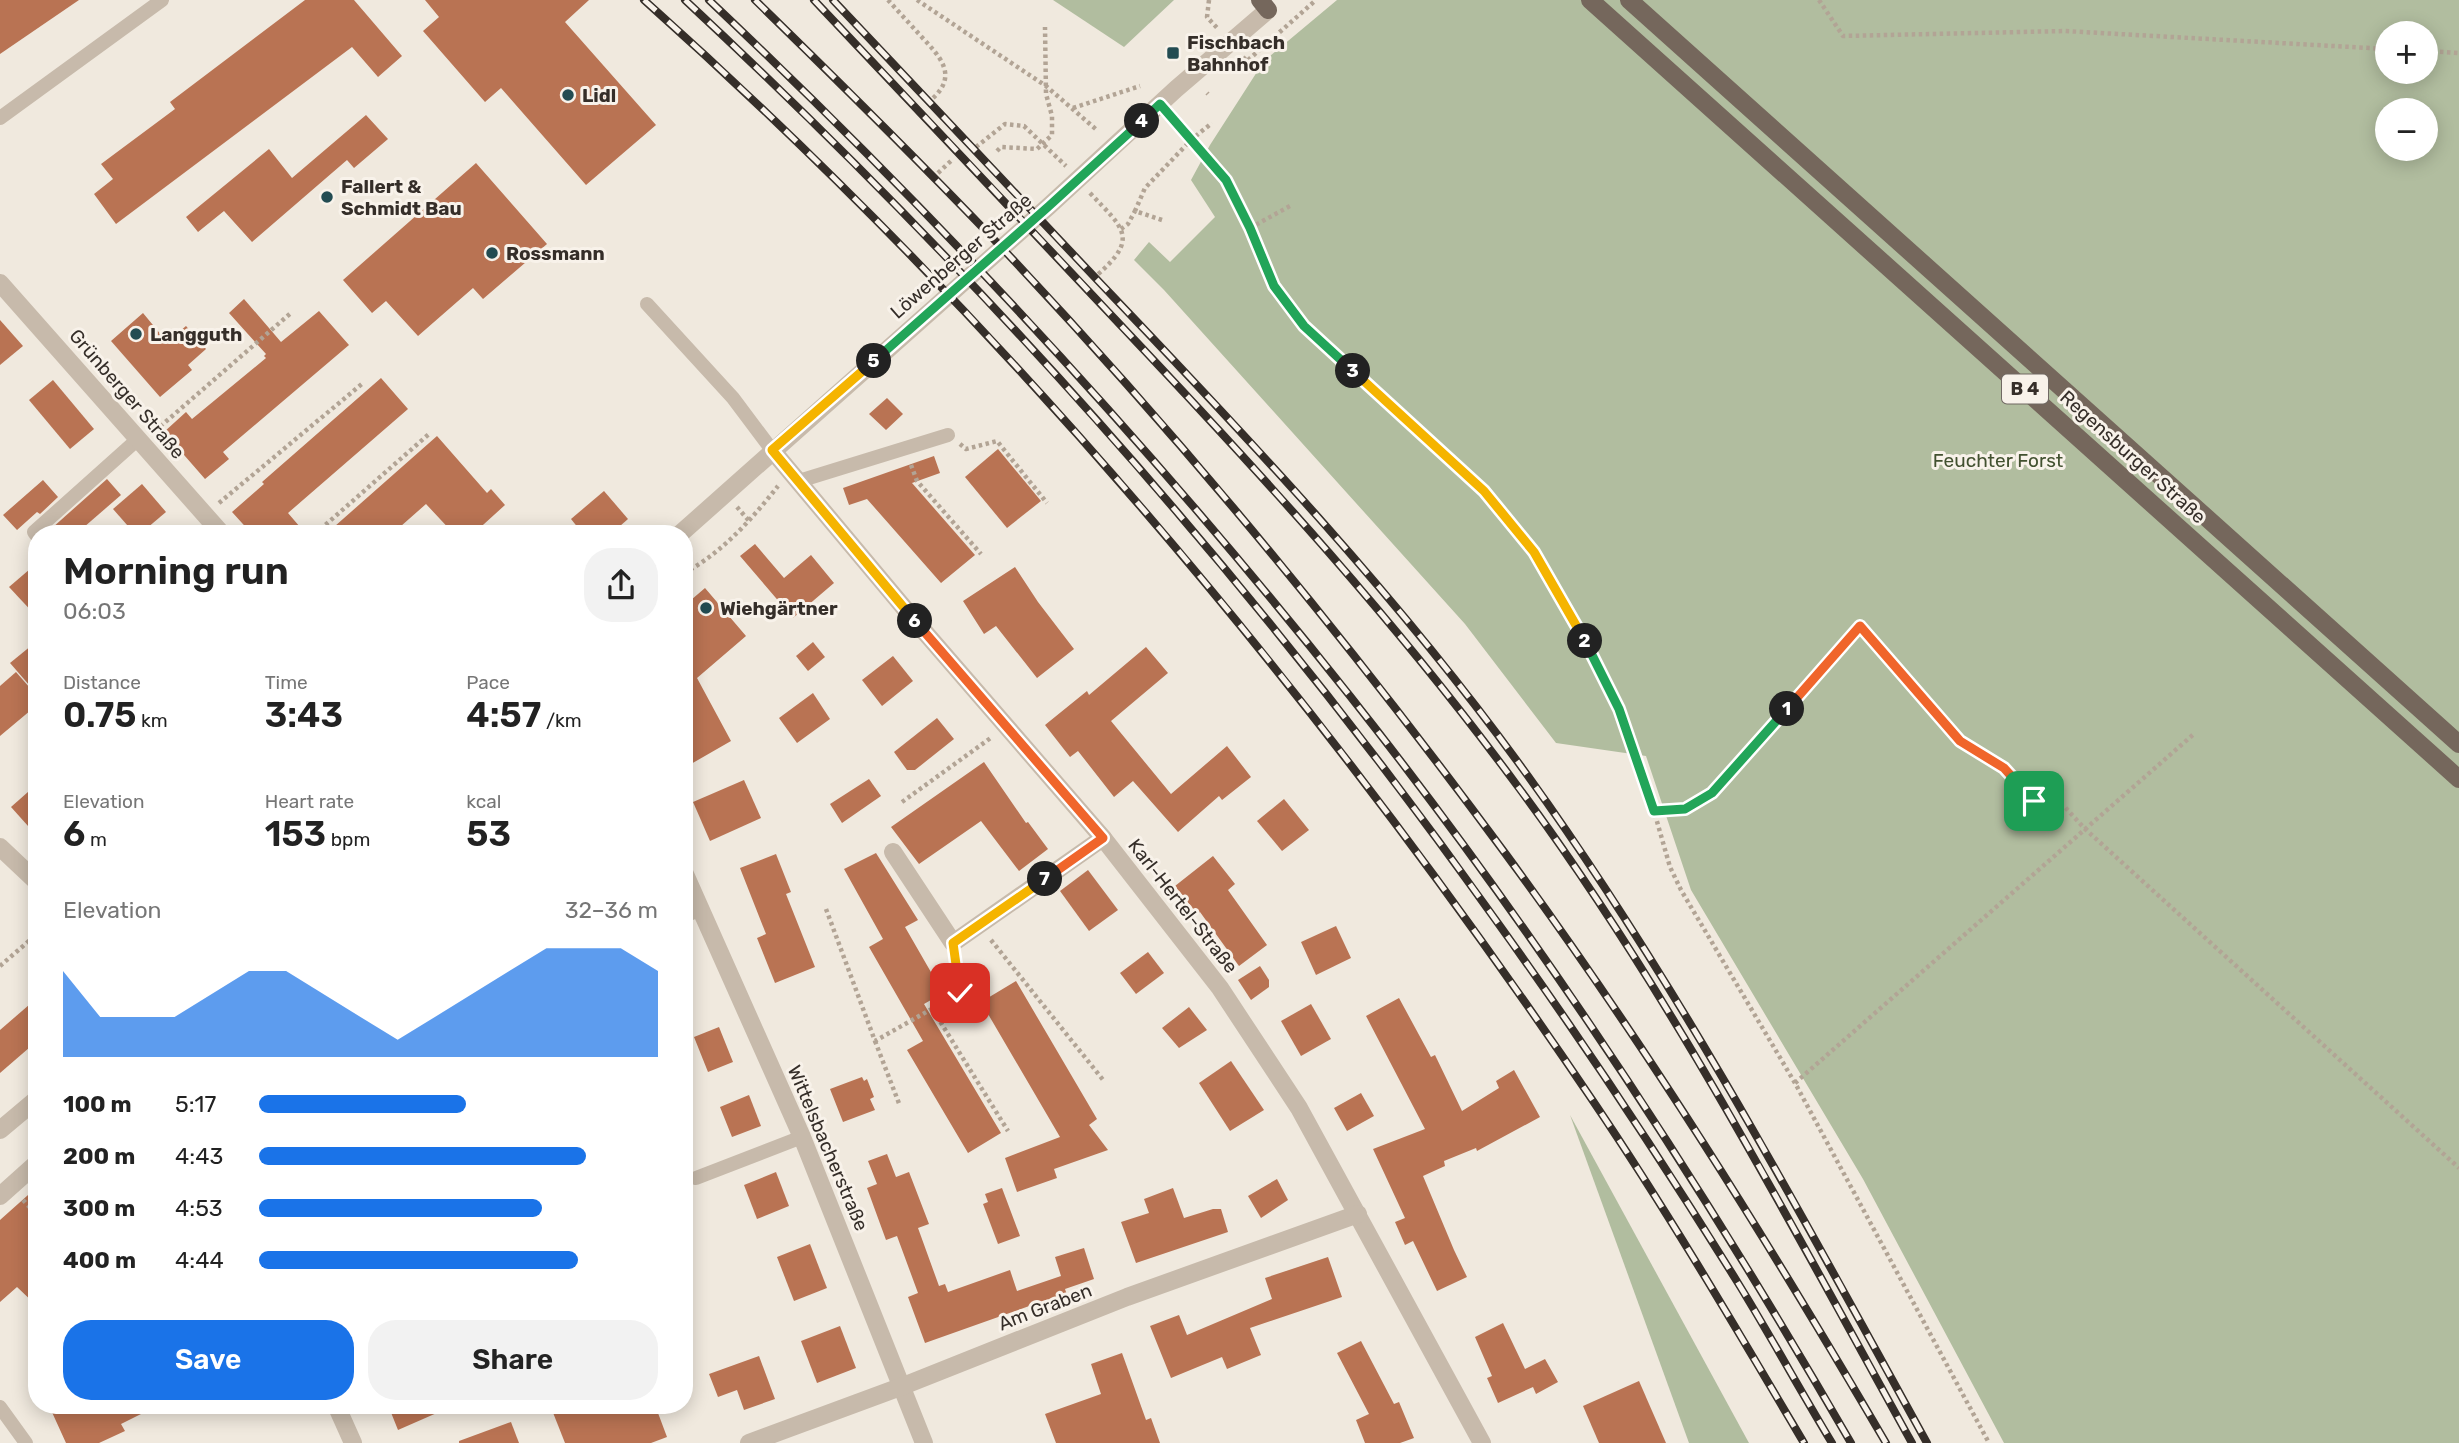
<!DOCTYPE html>
<html lang="en">
<head>
<meta charset="utf-8">
<style>
	body { margin:0; font-family:Rubik,sans-serif; background:#f2f2f2; color:#222; height:100vh; display:flex; flex-direction:column; font-size:26px; white-space:nowrap }
	* { box-sizing:border-box; margin:0 }
	p { font-size:23px; color:#767676 }
	.icon { flex:none; width:38px; height:38px; fill:none; stroke:currentColor; stroke-width:2; stroke-linecap:round; stroke-linejoin:round }
	.map { position:relative; flex:1; overflow:hidden }
	.panel { position:absolute; left:28px; top:525px; width:665px; height:889px; display:flex; flex-direction:column; background:#fff; border-radius:28px; box-shadow:0 4px 18px #0003 }
	.panel>* { flex:none }
	.fabs { position:absolute; left:2375px; top:21px; display:grid; gap:14px }
	.fabs a { display:grid; place-items:center; width:63px; height:63px; border-radius:50%; background:#fff; box-shadow:0 4px 18px #0003; font-size:35px }
	.pin { position:absolute; display:grid; place-items:center; width:60px; height:60px; color:#fff; margin:-30px; border-radius:14px; box-shadow:0 4px 10px #0006 }
	.km { position:absolute; width:35px; height:35px; margin:-18px; border-radius:50%; background:#222; color:#fff; font-size:19px; line-height:35px; text-align:center }
	.round { display:grid; place-items:center; flex:none; width:74px; height:74px; border-radius:28px; background:#f2f2f2 }
	.head { display:flex; align-items:center; justify-content:space-between; height:119px; padding:0 35px }
	h1 { font-size:38px; font-weight:600; line-height:52px }
	.figures { display:grid; grid-template-columns:repeat(3,1fr); gap:10px; height:119px; padding:7px 35px }
	.figures div { display:grid; align-content:center }
	.figures b { font-size:35px; font-weight:600 }
	.figures small { font-size:19px; font-weight:400 }
	.figures p { font-size:19px }
	.chart { height:196px; padding:14px 35px }
	.chart p { display:flex; justify-content:space-between }
	.chart svg { width:100%; height:126px; margin-top:7px; fill:#1a73e8; opacity:.7 }
	.action { display:flex; gap:14px; margin-top:auto; padding:14px 35px }
	.action a { flex:1; height:80px; border-radius:28px; background:#1a73e8; color:#fff; font-size:28px; font-weight:600; line-height:80px; text-align:center }
	.action a+a { background:#f2f2f2; color:#222 }
	ul { padding:0 35px; list-style:none; font-size:23px }
	li { display:grid; grid-template-columns:112px 84px 1fr; align-items:center; height:52px }
	li i { height:18px; border-radius:9px; background:#1a73e8 }
	.map>svg:first-child { display:block }
</style>
</head>
<body>
<div class="map">
<svg width="2459" height="1443" viewBox="0 0 2459 1443">
	<rect width="100%" height="100%" fill="#f0e9de"/>
	<g fill="#b1bd9f" fill-rule="evenodd">
		<polygon points="1053,0 1174,0 1124,47"/>
		<path d="M1337 0H2459V1443H2004L1863 1179 1691 890 1646 756 1556 743 1465 624 1164 290 1134 260 1149 242 1170 262 1215 217 1191 180 1210 145 1264 61ZM2387 33H2426V72H2387ZM2387 110H2426V149H2387Z"/>
		<polygon points="1570,1115 1749,1443 1689,1443"/>
	</g>
	<g fill="#b97353">
		<polygon points="0,0 79,0 0,54"/>
		<polygon points="305,0 354,0 402,56 378,77 352,47 116,224 94,194 113,179 101,164 175,109 170,102"/>
		<polygon points="425,0 589,0 565,22 656,125 586,185 501,88 485,102 423,31 439,17"/>
		<polygon points="366,115 388,139 354,168 347,160 252,242 224,211 198,232 186,217 269,149 292,178"/>
		<polygon points="476,163 547,244 483,299 473,288 418,336 386,301 372,313 343,280"/>
		<polygon points="244,299 281,342 319,311 349,345 223,452 229,459 205,479 164,432 186,412 192,419 266,358 264,356 266,354 229,313"/>
		<polygon points="143,313 167,342 186,326 206,349 188,365 192,370 160,397 111,341"/>
		<polygon points="0,320 23,346 0,365"/>
		<polygon points="381,378 408,409 288,513 306,534 252,534 232,512 264,484 262,482"/>
		<polygon points="53,380 94,429 70,449 29,400"/>
		<polygon points="887,398 903,414 886,430 869,414"/>
		<polygon points="437,436 487,493 491,489 505,505 473,534 454,534 426,504 392,534 326,534"/>
		<polygon points="998,449 1041,501 1007,528 965,477"/>
		<polygon points="934,456 940,473 912,483 975,555 941,583 867,499 849,505 843,488"/>
		<polygon points="107,479 121,495 76,534 57,534 52,528"/>
		<polygon points="43,480 58,497 40,514 37,512 17,530 3,515"/>
		<polygon points="142,484 166,512 140,534 135,534 113,509"/>
		<polygon points="604,491 628,519 611,534 583,534 571,519"/>
		<polygon points="755,544 784,578 811,555 834,583 793,618 740,556"/>
		<polygon points="37,563 37,617 9,587"/>
		<polygon points="1015,567 1038,602 1074,649 1037,678 996,626 984,634 963,601"/>
		<polygon points="705,588 746,636 697,678 731,741 684,768 684,606"/>
		<polygon points="37,641 37,694 10,663"/>
		<polygon points="813,642 825,657 808,671 796,656"/>
		<polygon points="1146,647 1168,673 1111,721 1171,794 1227,746 1251,777 1222,800 1219,796 1178,832 1133,781 1114,797 1078,751 1070,757 1045,725 1087,691 1089,695"/>
		<polygon points="893,656 913,681 882,706 862,680"/>
		<polygon points="16,672 37,696 37,705 0,736 0,686"/>
		<polygon points="813,693 830,719 797,743 779,718"/>
		<polygon points="937,718 954,739 915,770 907,770 894,752"/>
		<polygon points="984,762 1026,823 1028,822 1048,849 1019,871 981,821 919,864 891,827"/>
		<polygon points="869,779 881,796 842,823 830,804"/>
		<polygon points="744,780 761,818 710,841 693,802"/>
		<polygon points="37,784 37,836 11,807"/>
		<polygon points="1284,799 1309,830 1282,851 1257,821"/>
		<polygon points="876,853 918,920 905,927 943,993 924,1004 1001,1133 968,1153 907,1050 923,1041 869,947 883,939 844,869"/>
		<polygon points="776,854 791,892 786,894 815,967 775,983 757,938 766,934 740,868"/>
		<polygon points="1213,856 1235,884 1228,890 1267,945 1239,966 1200,912 1197,914 1175,886"/>
		<polygon points="1088,870 1118,910 1089,931 1060,891"/>
		<polygon points="1336,926 1351,958 1316,975 1301,942"/>
		<polygon points="1148,952 1164,973 1136,994 1120,973"/>
		<polygon points="1260,966 1269,980 1269,987 1251,1000 1238,980"/>
		<polygon points="1016,981 1097,1119 1089,1125 1108,1150 1054,1169 1057,1178 1017,1192 1005,1158 1060,1137 981,1002"/>
		<polygon points="37,998 37,1041 0,1073 0,1030"/>
		<polygon points="1399,998 1431,1057 1435,1055 1462,1111 1499,1088 1496,1081 1514,1070 1540,1117 1477,1151 1476,1148 1444,1161 1445,1166 1423,1176 1454,1250 1467,1277 1437,1291 1413,1241 1405,1245 1395,1222 1405,1218 1373,1149 1425,1129 1366,1016"/>
		<polygon points="1311,1004 1331,1039 1301,1056 1281,1021"/>
		<polygon points="1189,1007 1207,1030 1179,1048 1162,1028"/>
		<polygon points="719,1027 733,1062 708,1072 694,1037"/>
		<polygon points="1231,1061 1264,1110 1230,1131 1199,1083"/>
		<polygon points="862,1077 864,1081 867,1079 874,1097 870,1099 875,1110 843,1122 830,1089"/>
		<polygon points="1361,1093 1374,1116 1347,1131 1334,1108"/>
		<polygon points="749,1095 761,1126 732,1137 720,1107"/>
		<polygon points="887,1154 896,1177 909,1172 929,1224 918,1228 939,1286 945,1284 948,1292 1010,1270 1017,1291 1061,1276 1055,1257 1084,1248 1094,1279 1065,1289 1068,1298 1048,1305 1046,1300 925,1343 908,1297 918,1293 897,1236 886,1240 867,1188 877,1184 868,1161"/>
		<polygon points="776,1172 789,1206 757,1219 744,1185"/>
		<polygon points="1277,1179 1288,1200 1261,1218 1248,1196"/>
		<polygon points="37,1187 37,1306 17,1287 0,1302 0,1220"/>
		<polygon points="1002,1188 1020,1236 998,1244 983,1204 988,1202 985,1194"/>
		<polygon points="1173,1188 1184,1218 1213,1209 1221,1209 1228,1232 1136,1263 1121,1222 1149,1213 1144,1199"/>
		<polygon points="810,1244 827,1288 794,1301 777,1257"/>
		<polygon points="1328,1257 1342,1297 1250,1328 1261,1355 1227,1369 1222,1357 1171,1378 1150,1326 1179,1315 1187,1335 1272,1299 1265,1278"/>
		<polygon points="1503,1323 1525,1369 1545,1359 1558,1382 1536,1394 1533,1387 1498,1403 1487,1378 1492,1376 1475,1337"/>
		<polygon points="840,1326 856,1368 817,1383 801,1341"/>
		<polygon points="1361,1341 1394,1404 1399,1402 1414,1438 1400,1443 1365,1443 1356,1420 1369,1414 1337,1353"/>
		<polygon points="1122,1353 1146,1420 1151,1418 1160,1443 1056,1443 1045,1414 1101,1394 1091,1364"/>
		<polygon points="759,1356 775,1399 744,1410 737,1390 718,1397 709,1374"/>
		<polygon points="1639,1381 1666,1443 1599,1443 1583,1406"/>
		<polygon points="61,1405 159,1405 121,1424 125,1431 99,1443 66,1443 51,1410"/>
		<polygon points="388,1405 455,1405 398,1430"/>
		<polygon points="550,1405 655,1405 667,1437 651,1443 565,1443"/>
		<polygon points="511,1422 519,1443 459,1443 459,1441"/>
	</g>
	<g fill="none" stroke-linecap="round" stroke-linejoin="round">
		<g stroke="#b2a495" stroke-width="4.5" stroke-dasharray="3.5 3.5" stroke-linecap="butt">
			<path d="M888 0C898 11 909 23 919 34 938 55 960 74 932 99"/>
			<polyline points="917,0 1046,86 1098,131"/>
			<polyline points="1209,0 1207,17 1219,30"/>
			<polyline points="1819,0 1843,36 2065,31 2387,49"/>
			<polyline points="2426,51 2459,53"/>
			<polyline points="1243,57 1247,61 1316,0"/>
			<polyline points="1207,93 1208,94"/>
			<polyline points="1073,108 1140,86"/>
			<polyline points="1173,118 1226,180 1250,228 1274,286 1304,326 1484,491 1534,552 1576,624 1619,709 1654,811 1670,867 1681,890 1795,1083 1989,1443"/>
			<polyline points="976,147 1005,124 1024,126 1066,166"/>
			<polyline points="997,151 1001,147 1037,149 1052,135 1052,116 1046,94 1045,27"/>
			<polyline points="938,173 953,159"/>
			<path d="M1090 193C1123 228 1140 238 1097 275"/>
			<polyline points="1162,220 1135,211 1145,188 1192,139 1212,123"/>
			<polyline points="1250,228 1290,206"/>
			<polyline points="1121,229 1128,224 1135,211"/>
			<polyline points="155,431 292,312"/>
			<polyline points="960,444 966,449 997,441 1047,503"/>
			<polyline points="911,465 917,481 981,554"/>
			<polyline points="219,503 363,383"/>
			<polyline points="737,507 750,522"/>
			<polyline points="315,534 429,434"/>
			<path d="M684 573C722 553 752 519 778 486"/>
			<polyline points="902,802 992,737"/>
			<polyline points="1654,811 1685,809 1712,793 1860,626 1960,741 2004,768 2034,801 2064,806 2084,828 2459,1168"/>
			<polyline points="826,909 875,1041 960,993 956,961"/>
			<polyline points="991,940 1104,1081"/>
			<polyline points="0,966 37,934"/>
			<polyline points="933,1010 1008,1131"/>
			<polyline points="875,1041 900,1106"/>
			<polyline points="1795,1083 2195,733"/>
			<polyline points="23,1200 37,1215"/>
		</g>
		<g stroke="#c7baab" stroke-width="14">
			<polyline points="0,118 162,0"/>
			<polyline points="647,304 733,398 772,450"/>
			<polyline points="799,481 948,435"/>
			<polyline points="37,536 34,532 138,439"/>
			<polyline points="684,916 702,909"/>
			<polyline points="696,1178 802,1137"/>
			<polyline points="0,1407 26,1443"/>
		</g>
		<g stroke="#c7baab" stroke-width="18">
			<polyline points="0,283 222,534"/>
			<polyline points="772,450 916,622 1103,838 1220,988 1299,1108 1482,1443"/>
			<polyline points="0,847 37,882"/>
			<polyline points="893,852 953,943 1103,838"/>
			<polyline points="684,872 802,1137 924,1443"/>
			<polyline points="0,1196 37,1163"/>
			<polyline points="336,1405 353,1443"/>
			<polyline points="749,1443 903,1386 1127,1297 1358,1214"/>
		</g>
		<g stroke="#c7baab" stroke-width="18">
			<polyline points="680,534 1049,206 1176,89 1268,10"/>
			<polyline points="0,1130 37,1099"/>
		</g>
		<g stroke="#75675c" stroke-width="18">
			<polyline points="1260,0 1268,10"/>
			<polyline points="1590,0 2459,779"/>
			<polyline points="1629,0 2459,744"/>
		</g>
		<defs>
			<g id="rail">
				<path d="M644 0C1009 325 1320 697 1593 1101 1668 1212 1736 1328 1804 1443"/>
				<path d="M685 0C984 278 1258 586 1495 919 1580 1037 1661 1159 1738 1283 1770 1335 1800 1390 1832 1443"/>
				<path d="M709 0C939 217 1153 448 1350 696 1536 931 1701 1183 1851 1443"/>
				<path d="M755 0C832 75 909 151 984 229 1171 425 1344 635 1505 853 1644 1042 1768 1241 1886 1443"/>
				<path d="M814 0C919 111 1024 222 1128 333 1265 478 1398 624 1516 784 1669 990 1788 1219 1912 1443"/>
				<path d="M833 0C923 95 1013 191 1103 286 1252 442 1402 601 1528 776 1680 987 1802 1216 1927 1443"/>
			</g>
		</defs>
		<use href="#rail" stroke="#352e29" stroke-width="8"/>
		<use href="#rail" stroke="#f8f2ea" stroke-width="5" stroke-dasharray="16" stroke-linecap="butt"/>
	</g>
	<g fill="none" stroke-linecap="round" stroke-linejoin="round">
		<defs>
			<polyline id="split-1" points="1787,709 1860,626 1960,741 2004,768 2034,801"/>
			<polyline id="split-2" points="1585,641 1619,709 1654,811 1685,809 1712,793 1787,709"/>
			<polyline id="split-3" points="1353,371 1484,491 1534,552 1585,641"/>
			<polyline id="split-4" points="1142,121 1160,104 1226,180 1250,228 1274,286 1304,326 1353,371"/>
			<polyline id="split-5" points="874,361 1049,206 1142,121"/>
			<polyline id="split-6" points="874,361 772,450 915,621"/>
			<polyline id="split-7" points="915,621 1103,838 1045,879"/>
			<polyline id="split-8" points="960,993 953,943 1045,879"/>
		</defs>
		<use href="#split-1" stroke="#fff" stroke-width="14"/>
		<use href="#split-2" stroke="#fff" stroke-width="14"/>
		<use href="#split-3" stroke="#fff" stroke-width="14"/>
		<use href="#split-4" stroke="#fff" stroke-width="14"/>
		<use href="#split-5" stroke="#fff" stroke-width="14"/>
		<use href="#split-6" stroke="#fff" stroke-width="14"/>
		<use href="#split-7" stroke="#fff" stroke-width="14"/>
		<use href="#split-8" stroke="#fff" stroke-width="14"/>
		<use href="#split-1" stroke="#f0652b" stroke-width="9"/>
		<use href="#split-2" stroke="#22a559" stroke-width="9"/>
		<use href="#split-3" stroke="#f5b400" stroke-width="9"/>
		<use href="#split-4" stroke="#22a559" stroke-width="9"/>
		<use href="#split-5" stroke="#22a559" stroke-width="9"/>
		<use href="#split-6" stroke="#f5b400" stroke-width="9"/>
		<use href="#split-7" stroke="#f0652b" stroke-width="9"/>
		<use href="#split-8" stroke="#f5b400" stroke-width="9"/>
	</g>
	<g fill="#234c52" stroke="#f8f2ea" stroke-width="2.5">
		<rect x="1166" y="46" width="14" height="14" rx="3.5"/>
		<circle cx="568" cy="95" r="7"/>
		<circle cx="327" cy="197" r="7"/>
		<circle cx="492" cy="253" r="7"/>
		<circle cx="136" cy="334" r="7"/>
		<circle cx="706" cy="608" r="7"/>
	</g>
	<g text-anchor="middle" dominant-baseline="central" stroke-width="6" stroke-linejoin="round" paint-order="stroke">
		<rect fill="#f8f2ea" stroke="#706963" stroke-width="2" x="2002" y="374.5" width="46" height="29" rx="5"/>
		<g font-size="18" font-weight="bold" fill="#352e29">
			<text x="2025" y="389">B 4</text>
		</g>
		<g font-size="19" font-weight="bold" fill="#352e29" stroke="#f8f2ea" text-anchor="start">
			<text x="1187" y="42">Fischbach<tspan x="1187" dy="22">Bahnhof</tspan></text>
			<text x="582" y="95">Lidl</text>
			<text x="341" y="186">Fallert &amp;<tspan x="341" dy="22">Schmidt Bau</tspan></text>
			<text x="506" y="253">Rossmann</text>
			<text x="150" y="334">Langguth</text>
			<text x="720" y="608">Wiehgärtner</text>
		</g>
		<g font-size="19" fill="#352e29" stroke="#f8f2ea">
			<text transform="translate(961 256) rotate(-41)">Löwenberger Straße</text>
			<text transform="translate(127 394) rotate(49)">Grünberger Straße</text>
			<text transform="translate(2133 457) rotate(42)">Regensburger Straße</text>
			<text transform="translate(1183 906) rotate(52)">Karl-Hertel-Straße</text>
			<text transform="translate(828 1148) rotate(67)">Wittelsbacherstraße</text>
			<text transform="translate(1045 1307) rotate(-21)">Am Graben</text>
		</g>
		<g font-size="19" fill="#425130" stroke="#f8f2ea">
			<text x="1998" y="460">Feuchter Forst</text>
		</g>
	</g>
</svg>
<div class="fabs">
<a>+</a>
<a>−</a>
</div>
<div class="pin" style="left:2034px;top:801px;background:#1e9e55"><svg class="icon" aria-label="arrive" viewBox="0 0 24 24"><path d="M6 21V4h12l-3 4 3 4H6"/></svg></div>
<div class="pin" style="left:960px;top:993px;background:#d93025"><svg class="icon" aria-label="check" viewBox="0 0 24 24"><path d="M5 12l5 5 9-10"/></svg></div>
<b class="km" style="left:1787px;top:709px">1</b>
<b class="km" style="left:1585px;top:641px">2</b>
<b class="km" style="left:1353px;top:371px">3</b>
<b class="km" style="left:1142px;top:121px">4</b>
<b class="km" style="left:874px;top:361px">5</b>
<b class="km" style="left:915px;top:621px">6</b>
<b class="km" style="left:1045px;top:879px">7</b>
<section class="panel">
<div class="head"><div><h1>Morning run</h1><p>06:03</p></div><a class="round"><svg class="icon" aria-label="share" viewBox="0 0 24 24"><path d="M12 15V3M7 8l5-5 5 5M5 13v7h14v-7"/></svg></a></div>
<div class="figures">
<div><p>Distance</p><b>0.75<small> km</small></b></div>
<div><p>Time</p><b>3:43</b></div>
<div><p>Pace</p><b>4:57<small> /km</small></b></div>
</div>
<div class="figures">
<div><p>Elevation</p><b>6<small> m</small></b></div>
<div><p>Heart rate</p><b>153<small> bpm</small></b></div>
<div><p>kcal</p><b>53</b></div>
</div>
<div class="chart"><p><span>Elevation</span>32–36 m</p>
<svg viewBox="0 0 160 44" preserveAspectRatio="none"><path d="M0 44V14L10 30L20 30L30 30L40 22L50 14L60 14L70 22L80 30L90 38L100 30L110 22L120 14L130 6L140 6L150 6L160 14V44z"/></svg>
</div>
<ul>
<li><b>100 m</b>5:17<i style="width:52%"></i></li>
<li><b>200 m</b>4:43<i style="width:82%"></i></li>
<li><b>300 m</b>4:53<i style="width:71%"></i></li>
<li><b>400 m</b>4:44<i style="width:80%"></i></li>
</ul>
<div class="action"><a>Save</a><a>Share</a></div>
</section>
</div>
</body>
</html>
